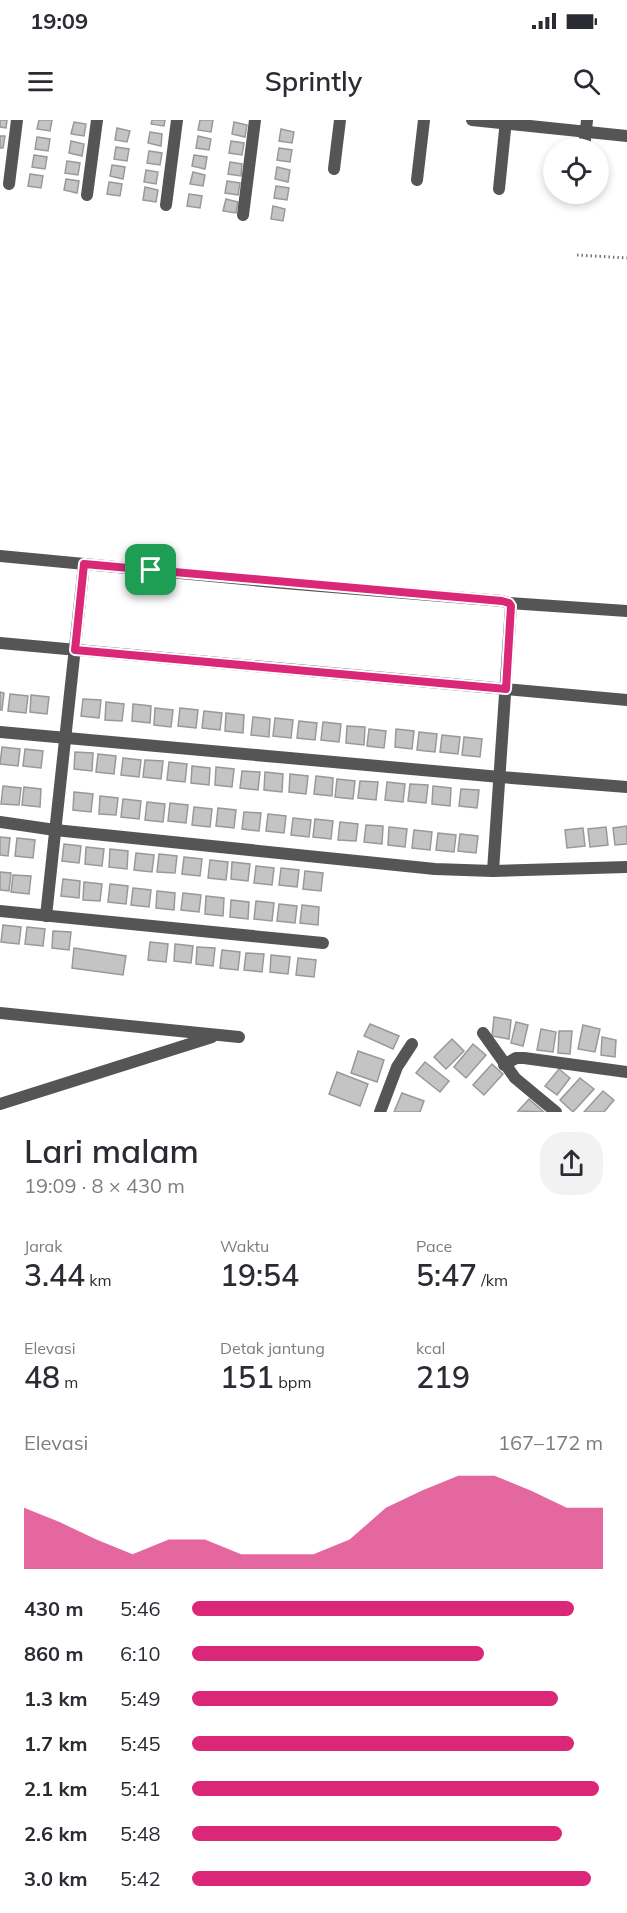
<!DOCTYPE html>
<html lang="id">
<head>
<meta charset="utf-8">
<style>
	body { margin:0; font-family:Mulish,sans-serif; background:#f2f2f3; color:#2b2b33; height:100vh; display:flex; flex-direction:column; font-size:22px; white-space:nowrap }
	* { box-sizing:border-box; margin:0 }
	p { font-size:20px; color:#7c7c81 }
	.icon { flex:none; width:33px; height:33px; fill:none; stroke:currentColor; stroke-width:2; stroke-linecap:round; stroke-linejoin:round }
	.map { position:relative; height:992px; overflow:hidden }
	.panel { display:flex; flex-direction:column; background:#fff; flex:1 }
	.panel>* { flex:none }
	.fabs { position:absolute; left:543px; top:18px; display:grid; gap:12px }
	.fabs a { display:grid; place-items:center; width:66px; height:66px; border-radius:50%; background:#fff; box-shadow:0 3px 9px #0003; font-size:30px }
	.pin { position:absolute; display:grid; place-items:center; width:51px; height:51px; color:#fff; margin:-26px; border-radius:12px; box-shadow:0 3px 9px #0006 }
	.round { display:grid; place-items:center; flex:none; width:63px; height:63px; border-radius:24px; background:#f2f2f3 }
	.summary { display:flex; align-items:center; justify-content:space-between; height:102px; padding:0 24px }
	h1 { font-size:33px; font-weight:600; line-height:45px }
	.metrics { display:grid; grid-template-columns:repeat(3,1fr); gap:9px; height:102px; padding:6px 24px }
	.metrics div { display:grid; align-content:center }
	.metrics b { font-size:30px; font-weight:600 }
	.metrics small { font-size:16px; font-weight:400 }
	.metrics p { font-size:16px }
	.chart { height:168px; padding:12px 24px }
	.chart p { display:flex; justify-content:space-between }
	.chart svg { width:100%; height:108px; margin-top:6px; fill:#db2777; opacity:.7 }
	ul { padding:0 24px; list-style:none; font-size:20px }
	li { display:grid; grid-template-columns:96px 72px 1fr; align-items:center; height:45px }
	li i { height:15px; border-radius:8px; background:#db2777 }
	.status { display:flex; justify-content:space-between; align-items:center; height:42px; padding:0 30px; background:#fff; direction:ltr }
	.status svg { height:16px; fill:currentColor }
	header { display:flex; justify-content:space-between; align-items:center; height:78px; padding:0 24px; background:#fff; font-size:27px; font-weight:600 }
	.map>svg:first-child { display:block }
</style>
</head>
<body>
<div class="status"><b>19:09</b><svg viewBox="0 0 49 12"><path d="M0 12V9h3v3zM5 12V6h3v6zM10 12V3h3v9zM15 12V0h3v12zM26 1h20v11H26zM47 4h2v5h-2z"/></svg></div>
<header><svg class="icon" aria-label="menu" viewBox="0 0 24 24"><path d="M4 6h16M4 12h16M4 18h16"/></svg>Sprintly<svg class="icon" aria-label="search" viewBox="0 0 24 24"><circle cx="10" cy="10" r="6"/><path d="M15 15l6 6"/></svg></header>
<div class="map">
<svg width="627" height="992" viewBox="0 0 627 992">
	<rect width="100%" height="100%" fill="#fff"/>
	<g fill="#c4c4c4" stroke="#999" stroke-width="1.5">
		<polygon points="0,0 7,0 6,8 0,7"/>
		<polygon points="39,0 52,0 50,11 37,9"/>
		<polygon points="152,0 165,0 164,6 151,4"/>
		<polygon points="200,0 213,0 211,12 198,10"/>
		<polygon points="74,2 86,4 84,16 71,14"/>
		<polygon points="234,2 247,5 245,17 232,14"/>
		<polygon points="117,8 130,11 127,22 115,20"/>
		<polygon points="281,9 294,12 292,23 279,21"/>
		<polygon points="150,12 162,14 161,26 148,23"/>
		<polygon points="0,16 5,16 3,28 0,28"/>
		<polygon points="198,16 211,19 209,30 196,28"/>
		<polygon points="37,17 50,19 48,31 35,29"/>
		<polygon points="71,21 84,24 82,36 69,33"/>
		<polygon points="231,21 244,23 242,35 229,33"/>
		<polygon points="116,27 129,29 127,41 114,39"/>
		<polygon points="279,28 292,30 290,42 277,40"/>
		<polygon points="149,31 162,33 160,45 147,43"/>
		<polygon points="34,35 47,37 45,49 32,47"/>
		<polygon points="194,35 207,37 205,49 192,46"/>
		<polygon points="67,41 80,43 78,55 65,53"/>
		<polygon points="230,42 242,44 241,56 228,54"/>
		<polygon points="112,45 125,47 123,59 110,56"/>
		<polygon points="277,47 290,50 288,62 275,59"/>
		<polygon points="146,50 158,52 156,64 144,62"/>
		<polygon points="193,52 205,55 203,66 190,64"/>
		<polygon points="30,54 43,56 41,68 28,66"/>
		<polygon points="66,59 79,61 77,73 64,70"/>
		<polygon points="227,61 240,63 238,75 225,73"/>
		<polygon points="109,62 122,64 120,76 107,74"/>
		<polygon points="276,66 289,68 287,80 274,78"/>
		<polygon points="145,67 158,70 156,82 143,80"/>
		<polygon points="189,74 202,76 200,88 187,86"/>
		<polygon points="226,79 238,82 236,93 223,91"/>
		<polygon points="273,86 285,89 283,101 271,99"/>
		<polygon points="0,572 4,573 2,590 0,590"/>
		<polygon points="10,574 28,576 26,593 8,591"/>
		<polygon points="31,575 49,577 47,594 30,592"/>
		<polygon points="83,579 101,580 99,598 81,596"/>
		<polygon points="106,582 124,584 122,601 105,600"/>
		<polygon points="133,584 151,586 150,603 132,601"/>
		<polygon points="155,588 173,590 171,607 154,605"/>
		<polygon points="180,588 198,590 196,608 178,606"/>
		<polygon points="204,591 222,593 220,610 202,608"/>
		<polygon points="226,593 244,595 243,613 225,611"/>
		<polygon points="253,597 270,599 269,617 251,615"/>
		<polygon points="275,598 293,600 291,618 273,616"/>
		<polygon points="299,601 317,603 315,620 297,618"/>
		<polygon points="323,602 341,604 339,622 321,620"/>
		<polygon points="347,606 365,607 364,625 346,623"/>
		<polygon points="369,609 386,611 384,628 367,626"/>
		<polygon points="396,609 414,611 412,629 395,627"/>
		<polygon points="419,612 437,614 435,632 417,630"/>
		<polygon points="442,615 460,617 458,634 440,632"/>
		<polygon points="464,617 482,619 480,637 462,635"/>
		<polygon points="2,627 20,629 18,646 0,644"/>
		<polygon points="25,629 43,631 41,648 23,646"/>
		<polygon points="75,632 93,633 92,651 74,649"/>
		<polygon points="98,634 116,636 114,654 96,652"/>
		<polygon points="123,638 141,640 139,657 121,655"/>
		<polygon points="145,640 163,641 161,659 143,657"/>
		<polygon points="169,642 187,644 185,662 167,660"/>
		<polygon points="192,646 210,648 209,665 191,663"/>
		<polygon points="216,647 234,649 232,667 215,665"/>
		<polygon points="242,651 260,652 258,670 240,668"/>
		<polygon points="265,652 283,654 282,672 264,670"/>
		<polygon points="290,654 308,656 306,674 289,672"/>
		<polygon points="316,656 333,658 332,676 314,674"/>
		<polygon points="337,659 355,661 353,679 335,677"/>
		<polygon points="360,661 378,662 376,680 358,678"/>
		<polygon points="387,662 405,664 403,682 385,680"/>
		<polygon points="410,664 428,665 426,683 408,681"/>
		<polygon points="3,666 21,668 19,685 1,684"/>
		<polygon points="433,666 451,668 450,686 432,684"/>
		<polygon points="24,667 41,669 40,687 22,685"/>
		<polygon points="461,669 479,670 477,688 459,686"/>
		<polygon points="74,672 93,674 91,692 73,690"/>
		<polygon points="100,676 118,678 116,695 99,694"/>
		<polygon points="123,679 141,681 139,699 121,697"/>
		<polygon points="147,682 165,684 163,702 145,700"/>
		<polygon points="170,683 188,685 186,703 168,701"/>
		<polygon points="194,687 212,689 210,707 192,705"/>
		<polygon points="218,688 236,690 234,708 216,706"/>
		<polygon points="244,692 261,693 259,711 242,709"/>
		<polygon points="268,694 286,696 284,713 266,711"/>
		<polygon points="293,698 311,700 309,717 291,715"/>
		<polygon points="315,699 333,701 331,719 313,717"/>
		<polygon points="340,702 358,704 356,721 338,720"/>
		<polygon points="366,705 383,706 382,724 364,722"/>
		<polygon points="627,706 627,724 615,725 613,708"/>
		<polygon points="389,707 407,709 405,727 388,725"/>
		<polygon points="606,707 608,725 590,727 588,709"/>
		<polygon points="583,708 585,726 567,728 565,710"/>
		<polygon points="414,710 432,712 430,730 412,728"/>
		<polygon points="438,713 456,715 454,732 436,730"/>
		<polygon points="460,714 478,716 476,733 458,731"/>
		<polygon points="0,717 10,718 8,736 0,735"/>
		<polygon points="17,718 35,720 33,738 15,736"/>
		<polygon points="64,724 81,726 79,743 62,741"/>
		<polygon points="86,727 104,729 102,746 85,744"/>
		<polygon points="110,729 128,731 127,749 109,747"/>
		<polygon points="136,733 154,735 152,752 134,750"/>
		<polygon points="159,734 177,736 175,753 157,752"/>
		<polygon points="184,737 202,739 200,756 182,754"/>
		<polygon points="210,740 228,742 226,760 208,758"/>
		<polygon points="232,742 250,744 248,761 231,759"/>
		<polygon points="256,746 274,748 272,765 254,763"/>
		<polygon points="281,748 299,750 297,767 279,765"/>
		<polygon points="305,751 323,753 321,771 303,769"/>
		<polygon points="0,752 11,753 9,771 0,770"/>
		<polygon points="13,755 31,756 29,774 11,772"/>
		<polygon points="63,759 80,761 79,778 61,776"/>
		<polygon points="84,762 102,764 100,781 83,780"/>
		<polygon points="110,764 128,766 126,784 108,782"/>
		<polygon points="133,768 151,770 149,787 131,785"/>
		<polygon points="157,771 175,773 174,790 156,788"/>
		<polygon points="183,773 201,775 199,792 181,790"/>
		<polygon points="206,776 224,778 223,796 205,794"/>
		<polygon points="231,780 249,782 248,799 230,797"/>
		<polygon points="256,781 274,783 272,801 254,799"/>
		<polygon points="279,784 297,786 295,803 277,801"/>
		<polygon points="302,785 319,787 318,805 300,803"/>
		<polygon points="3,805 21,807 19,824 1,822"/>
		<polygon points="27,807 45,809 43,826 25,824"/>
		<polygon points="53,811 71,812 69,830 52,828"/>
		<polygon points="150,822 168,824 166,842 148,840"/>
		<polygon points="175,824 193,826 191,843 174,841"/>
		<polygon points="197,827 215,828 213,846 196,844"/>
		<polygon points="74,828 126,836 123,855 72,848"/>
		<polygon points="222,830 240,832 238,850 220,848"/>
		<polygon points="246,833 264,834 262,852 244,850"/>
		<polygon points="271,835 290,837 288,854 270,852"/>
		<polygon points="298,838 316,840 314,857 296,855"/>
		<polygon points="494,897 511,900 509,919 492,916"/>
		<polygon points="516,902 528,905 523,926 511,923"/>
		<polygon points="370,904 399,916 393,929 364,916"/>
		<polygon points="583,905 600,909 595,932 578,929"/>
		<polygon points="541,909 556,912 553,932 537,930"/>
		<polygon points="559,911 572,911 570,934 558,933"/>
		<polygon points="602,917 616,920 615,937 601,935"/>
		<polygon points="452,919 464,931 446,949 434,937"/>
		<polygon points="473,924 486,935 466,958 454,947"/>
		<polygon points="358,931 384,940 377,962 351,953"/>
		<polygon points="425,942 449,961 440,972 416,953"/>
		<polygon points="492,944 503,954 484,975 473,965"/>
		<polygon points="559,949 570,958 557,975 545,966"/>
		<polygon points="337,952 368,964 360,986 329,974"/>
		<polygon points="580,958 594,969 573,992 560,980"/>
		<polygon points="603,971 614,980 604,992 584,992"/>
		<polygon points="402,973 424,981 420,992 394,992"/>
		<polygon points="529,979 544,992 518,991"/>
	</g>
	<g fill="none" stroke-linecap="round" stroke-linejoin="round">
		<polyline stroke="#777" stroke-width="3" stroke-dasharray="1.5 3" stroke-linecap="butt" points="577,135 627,138"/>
		<g stroke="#555" stroke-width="12">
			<polyline points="472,0 627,16"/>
			<polyline points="584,28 587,0"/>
			<polyline points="334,49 340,0"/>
			<polyline points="417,60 424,0"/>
			<polyline points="9,64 17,0"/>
			<polyline points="499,69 506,0"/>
			<polyline points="87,75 97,0"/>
			<polyline points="580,77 580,74"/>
			<polyline points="166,85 177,0"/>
			<polyline points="243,95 255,0"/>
			<polyline points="0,436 284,463 502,481 509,483 511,486 493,751"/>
			<polyline points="509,483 627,491"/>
			<polyline points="0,523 627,580"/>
			<polyline points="0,612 500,657 627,667"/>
			<polyline points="0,702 55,710 435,749 493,751 627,747"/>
			<polyline points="0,791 323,823"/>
			<polyline points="46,796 84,444"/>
			<polyline points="0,893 239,917"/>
			<polyline points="483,913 515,958 556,992"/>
			<polyline points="504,945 516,938 524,938 627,952"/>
			<polyline points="0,984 212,917"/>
			<polyline points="380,992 397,947 412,924"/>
		</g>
	</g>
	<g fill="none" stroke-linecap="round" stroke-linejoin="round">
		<defs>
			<polygon id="route" points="84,444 502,481 509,483 511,486 506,569 75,530"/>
		</defs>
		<use href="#route" stroke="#fff" stroke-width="12"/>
		<use href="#route" stroke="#db2777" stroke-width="8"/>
	</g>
</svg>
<div class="fabs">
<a><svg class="icon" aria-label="locate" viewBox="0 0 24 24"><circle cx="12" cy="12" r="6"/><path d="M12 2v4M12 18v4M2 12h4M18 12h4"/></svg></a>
</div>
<div class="pin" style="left:151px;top:450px;background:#1e9e55"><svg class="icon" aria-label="arrive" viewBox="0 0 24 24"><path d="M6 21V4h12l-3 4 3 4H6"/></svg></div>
</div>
<section class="panel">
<div class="summary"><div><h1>Lari malam</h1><p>19:09 · 8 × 430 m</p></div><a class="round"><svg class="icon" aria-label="share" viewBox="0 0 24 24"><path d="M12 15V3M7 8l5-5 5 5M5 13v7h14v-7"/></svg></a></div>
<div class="metrics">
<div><p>Jarak</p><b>3.44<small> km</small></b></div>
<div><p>Waktu</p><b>19:54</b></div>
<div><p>Pace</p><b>5:47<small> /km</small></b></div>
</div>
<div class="metrics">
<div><p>Elevasi</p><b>48<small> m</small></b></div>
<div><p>Detak jantung</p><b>151<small> bpm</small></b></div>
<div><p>kcal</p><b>219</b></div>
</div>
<div class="chart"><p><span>Elevasi</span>167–172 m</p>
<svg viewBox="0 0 160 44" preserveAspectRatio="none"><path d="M0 44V19L10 25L20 32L30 38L40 32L50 32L60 38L70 38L80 38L90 32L100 19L110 12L120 6L130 6L140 12L150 19L160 19V44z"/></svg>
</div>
<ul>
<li><b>430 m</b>5:46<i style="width:93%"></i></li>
<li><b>860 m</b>6:10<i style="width:71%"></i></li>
<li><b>1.3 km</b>5:49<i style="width:89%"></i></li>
<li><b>1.7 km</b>5:45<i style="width:93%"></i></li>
<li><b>2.1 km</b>5:41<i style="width:99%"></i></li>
<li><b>2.6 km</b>5:48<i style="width:90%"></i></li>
<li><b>3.0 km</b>5:42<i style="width:97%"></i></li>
</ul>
</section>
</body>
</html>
